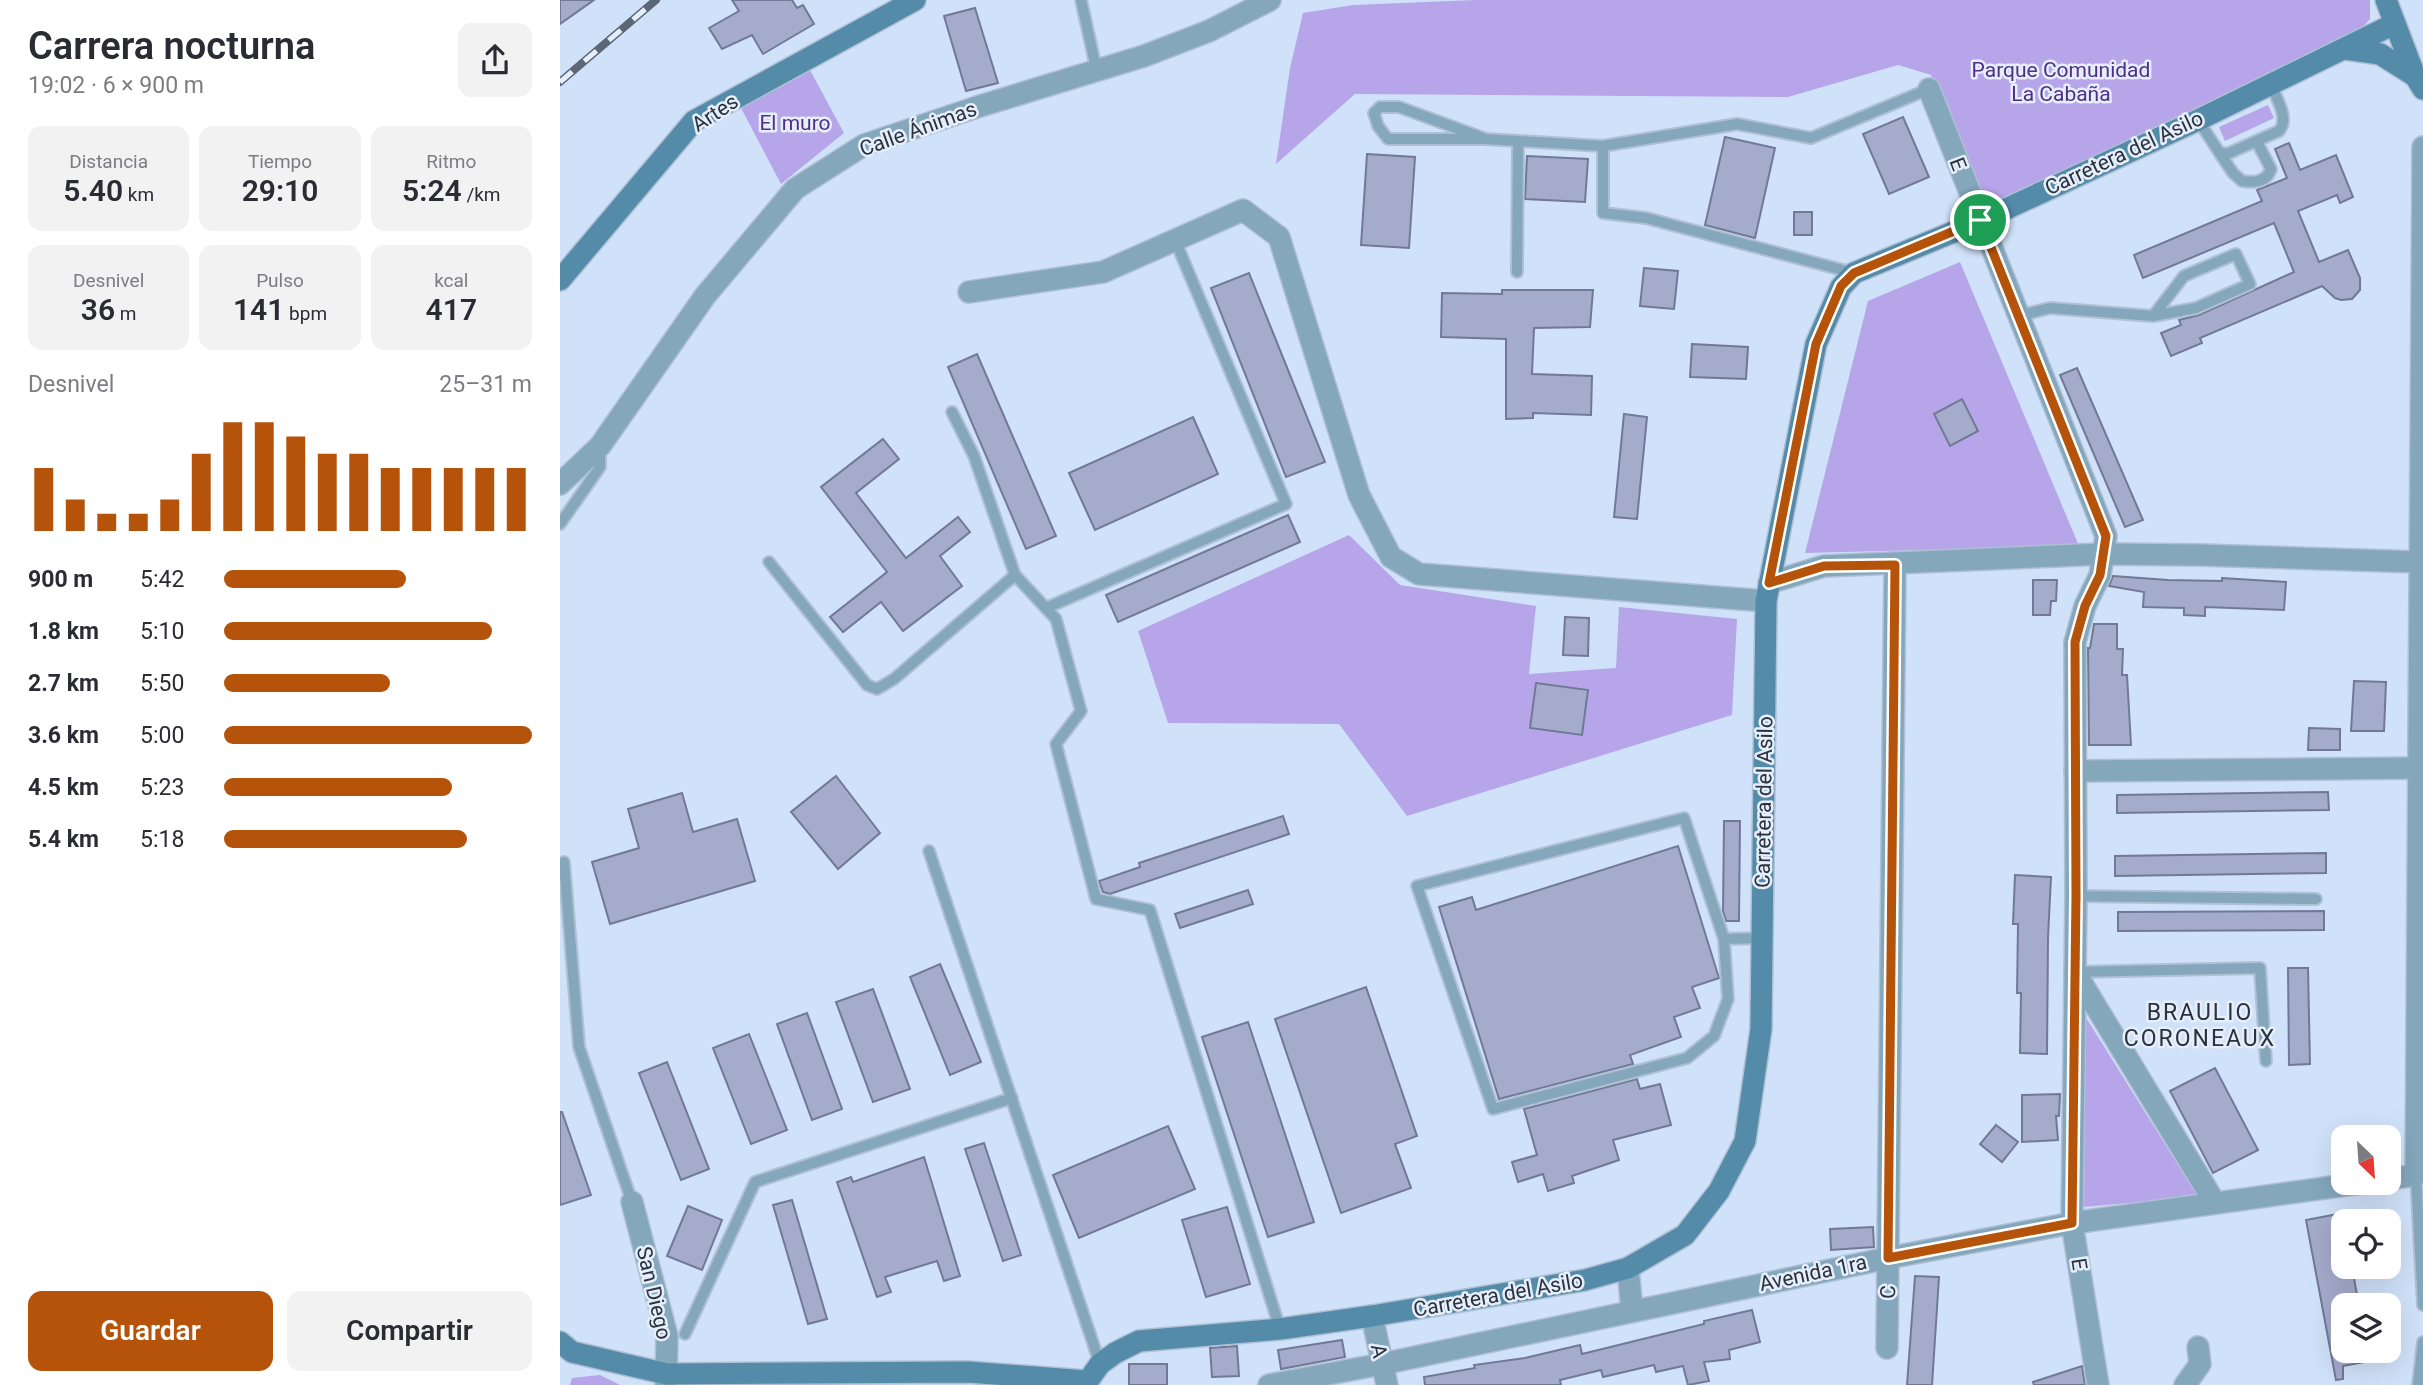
<!DOCTYPE html>
<html lang="es">
<head>
<meta charset="utf-8">
<style>
	body { margin:0; font-family:Roboto,sans-serif; background:#f2f2f3; color:#2b2b33; height:100vh; display:flex; flex-direction:column; font-size:26px; white-space:nowrap }
	* { box-sizing:border-box; margin:0 }
	p { font-size:23px; color:#7c7c81 }
	.icon { flex:none; width:38px; height:38px; fill:none; stroke:currentColor; stroke-width:2; stroke-linecap:round; stroke-linejoin:round }
	.map { position:relative; flex:1; overflow:hidden }
	.details { display:flex; flex-direction:column; background:#fff; width:560px }
	.details>* { flex:none }
	.needle { width:46px; rotate:155deg }
	.controls { position:absolute; left:1771px; top:1125px; display:grid; gap:14px }
	.controls a { display:grid; place-items:center; width:70px; height:70px; border-radius:14px; background:#fff; box-shadow:0 7px 28px #0002; font-size:35px }
	.pin { position:absolute; display:grid; place-items:center; width:60px; height:60px; color:#fff; margin:-30px; border:4px solid #fff; border-radius:50%; box-shadow:0 2px 7px #0007 }
	.round { display:grid; place-items:center; flex:none; width:74px; height:74px; border-radius:14px; background:#f2f2f3 }
	.headline { display:flex; align-items:center; justify-content:space-between; height:119px; padding:0 28px }
	h1 { font-size:38px; font-weight:600; line-height:52px }
	.stats { display:grid; grid-template-columns:repeat(3,1fr); gap:10px; height:119px; padding:7px 28px }
	.stats div { display:grid; align-content:center; border-radius:14px; background:#f2f2f3; text-align:center }
	.stats b { font-size:30px; font-weight:600 }
	.stats small { font-size:19px; font-weight:400 }
	.stats p { font-size:19px }
	.chart { height:196px; padding:14px 28px }
	.chart p { display:flex; justify-content:space-between }
	.chart svg { width:100%; height:126px; margin-top:7px; stroke:#b45309; stroke-width:6 }
	.action { display:flex; gap:14px; margin-top:auto; padding:14px 28px }
	.action a { flex:1; height:80px; border-radius:14px; background:#b45309; color:#fff; font-size:28px; font-weight:600; line-height:80px; text-align:center }
	.action a+a { background:#f2f2f3; color:#2b2b33 }
	ul { padding:0 28px; list-style:none; font-size:23px }
	li { display:grid; grid-template-columns:112px 84px 1fr; align-items:center; height:52px }
	li i { height:18px; border-radius:9px; background:#b45309 }
	main { display:flex; flex:1; min-height:0 }
	.map>svg:first-child { display:block }
</style>
</head>
<body>
<main>
<section class="details">
<div class="headline"><div><h1>Carrera nocturna</h1><p>19:02 · 6 × 900 m</p></div><a class="round"><svg class="icon" aria-label="share" viewBox="0 0 24 24"><path d="M12 15V3M7 8l5-5 5 5M5 13v7h14v-7"/></svg></a></div>
<div class="stats">
<div><p>Distancia</p><b>5.40<small> km</small></b></div>
<div><p>Tiempo</p><b>29:10</b></div>
<div><p>Ritmo</p><b>5:24<small> /km</small></b></div>
</div>
<div class="stats">
<div><p>Desnivel</p><b>36<small> m</small></b></div>
<div><p>Pulso</p><b>141<small> bpm</small></b></div>
<div><p>kcal</p><b>417</b></div>
</div>
<div class="chart"><p><span>Desnivel</span>25–31 m</p>
<svg viewBox="0 0 160 44" preserveAspectRatio="none"><path d="M5 44V22M15 44V33M25 44V38M35 44V38M45 44V33M55 44V17M65 44V6M75 44V6M85 44V11M95 44V17M105 44V17M115 44V22M125 44V22M135 44V22M145 44V22M155 44V22"/></svg>
</div>
<ul>
<li><b>900 m</b>5:42<i style="width:59%"></i></li>
<li><b>1.8 km</b>5:10<i style="width:87%"></i></li>
<li><b>2.7 km</b>5:50<i style="width:54%"></i></li>
<li><b>3.6 km</b>5:00<i style="width:100%"></i></li>
<li><b>4.5 km</b>5:23<i style="width:74%"></i></li>
<li><b>5.4 km</b>5:18<i style="width:79%"></i></li>
</ul>
<div class="action"><a>Guardar</a><a>Compartir</a></div>
</section>
<div class="map">
<svg width="1863" height="1385" viewBox="0 0 1863 1385">
	<rect width="100%" height="100%" fill="#d0e2fa"/>
	<g fill="#b7a5ea">
		<polygon points="914,0 1810,0 1810,19 1793,38 1425,206 1371,75 1338,65 1228,97 795,94 716,164 730,68 743,13 793,5"/>
		<polygon points="250,70 284,133 221,184 181,108"/>
		<polygon points="1708,105 1714,118 1665,141 1659,127"/>
		<polygon points="1400,262 1519,546 1245,553 1308,301"/>
		<polygon points="789,535 840,585 976,606 969,674 1056,668 1059,607 1177,619 1172,715 847,816 779,724 608,723 578,631"/>
		<polygon points="1525,1016 1638,1197 1524,1207"/>
		<polygon points="40,1375 60,1385 10,1385 12,1378"/>
	</g>
	<g fill="#a4abcb" stroke="#727997" stroke-width="2">
		<polygon points="0,0 34,0 0,24"/>
		<polygon points="172,0 232,0 237,8 243,5 254,24 203,54 192,35 162,49 149,28 179,11"/>
		<polygon points="415,8 438,83 406,91 384,16"/>
		<polygon points="1343,117 1369,177 1329,194 1303,134"/>
		<polygon points="1165,137 1215,148 1195,238 1145,225"/>
		<polygon points="1729,143 1740,170 1776,155 1793,197 1780,203 1777,195 1738,211 1759,262 1788,250 1800,278 1800,290 1792,299 1781,300 1775,298 1762,286 1640,338 1642,343 1611,356 1601,333 1621,325 1619,320 1639,315 1734,272 1714,223 1583,278 1574,255 1702,201 1697,190 1727,178 1715,149"/>
		<polygon points="807,154 855,157 849,248 801,245"/>
		<polygon points="967,156 1028,159 1025,202 965,199"/>
		<rect x="1234" y="212" width="18" height="23"/>
		<polygon points="1084,268 1118,271 1114,309 1080,306"/>
		<polygon points="689,273 765,462 726,477 651,288"/>
		<polygon points="942,290 1033,290 1030,327 974,328 972,374 1032,376 1031,415 973,413 973,418 946,419 946,339 881,337 882,293 942,294"/>
		<polygon points="1132,344 1188,347 1186,379 1130,377"/>
		<polygon points="417,354 496,536 466,549 388,367"/>
		<polygon points="1517,368 1583,520 1565,527 1500,375"/>
		<polygon points="1402,399 1418,431 1390,446 1374,414"/>
		<polygon points="1064,414 1087,417 1077,519 1054,517"/>
		<polygon points="633,417 658,474 535,530 509,473"/>
		<polygon points="323,439 339,459 296,493 346,558 398,517 410,532 380,556 402,586 343,631 321,602 283,632 270,617 327,572 261,487"/>
		<polygon points="728,515 740,542 558,622 546,595"/>
		<polygon points="1553,576 1608,580 1662,581 1662,578 1726,582 1724,610 1645,607 1645,616 1624,615 1624,608 1583,607 1584,592 1549,586"/>
		<polygon points="1473,580 1497,580 1496,601 1491,601 1490,615 1473,615"/>
		<polygon points="1005,617 1029,618 1028,656 1003,655"/>
		<polygon points="1534,624 1557,624 1557,649 1563,649 1562,675 1567,675 1571,745 1529,745 1528,648 1530,648"/>
		<polygon points="1794,681 1826,682 1824,731 1791,731"/>
		<polygon points="976,683 1028,690 1022,735 970,728"/>
		<polygon points="1749,728 1780,729 1780,750 1748,750"/>
		<polygon points="276,776 320,833 278,869 231,812"/>
		<polygon points="1768,792 1769,810 1557,813 1557,795"/>
		<polygon points="122,793 133,832 177,819 195,881 50,924 32,862 79,848 68,809"/>
		<polygon points="723,816 729,834 550,894 543,892 539,881 580,867 579,863"/>
		<polygon points="1164,821 1180,821 1179,921 1166,921 1163,911"/>
		<polygon points="1118,846 1159,978 1132,987 1140,1008 1114,1017 1121,1037 1070,1055 1073,1064 939,1099 879,907 912,897 916,910"/>
		<polygon points="1766,853 1766,873 1555,876 1555,856"/>
		<polygon points="1455,875 1491,877 1488,938 1487,1054 1460,1053 1461,993 1457,993 1458,924 1453,924"/>
		<polygon points="688,890 693,904 620,928 615,914"/>
		<polygon points="1764,911 1764,930 1558,931 1558,912"/>
		<polygon points="380,964 421,1062 390,1075 350,977"/>
		<polygon points="1728,968 1748,968 1750,1064 1729,1065"/>
		<polygon points="806,987 857,1136 835,1144 851,1188 781,1213 715,1019"/>
		<polygon points="313,989 350,1089 313,1102 276,1002"/>
		<polygon points="247,1013 282,1109 252,1120 217,1024"/>
		<polygon points="688,1022 754,1222 708,1237 642,1037"/>
		<polygon points="189,1034 227,1130 191,1144 153,1048"/>
		<polygon points="107,1062 149,1169 121,1180 79,1073"/>
		<polygon points="1655,1068 1698,1150 1653,1173 1610,1091"/>
		<polygon points="1077,1079 1080,1089 1100,1084 1111,1125 1053,1140 1059,1160 1012,1176 1014,1183 988,1191 983,1174 958,1182 952,1162 977,1155 964,1109"/>
		<polygon points="1500,1094 1499,1116 1496,1116 1498,1140 1462,1142 1462,1095"/>
		<polygon points="0,1112 2,1112 31,1195 0,1205"/>
		<polygon points="1436,1125 1458,1142 1442,1162 1420,1144"/>
		<polygon points="608,1126 635,1189 519,1238 493,1175"/>
		<polygon points="424,1143 461,1255 443,1261 405,1149"/>
		<polygon points="364,1157 400,1276 384,1281 377,1261 325,1277 331,1292 317,1297 277,1182 291,1177 293,1182"/>
		<polygon points="232,1200 267,1319 248,1324 213,1205"/>
		<polygon points="128,1206 162,1220 142,1270 107,1256"/>
		<polygon points="667,1207 690,1284 646,1297 622,1220"/>
		<polygon points="1783,1213 1783,1267 1792,1267 1799,1306 1783,1306 1783,1351 1821,1351 1821,1359 1783,1366 1783,1379 1776,1380 1746,1220"/>
		<polygon points="1313,1227 1314,1247 1271,1250 1270,1229"/>
		<polygon points="1355,1276 1379,1277 1372,1385 1347,1385"/>
		<polygon points="1192,1310 1200,1342 1169,1350 1170,1359 1144,1362 1149,1381 1128,1385 1123,1366 1096,1372 1094,1365 1043,1377 1041,1370 1000,1380 1001,1385 865,1385 864,1377 915,1368 914,1365 965,1358 1020,1345 1022,1354 1144,1324 1144,1321"/>
		<polygon points="782,1340 785,1357 721,1369 718,1350"/>
		<polygon points="677,1346 679,1376 652,1377 650,1348"/>
		<rect x="569" y="1364" width="38" height="21"/>
		<polygon points="1522,1366 1525,1385 1474,1385 1473,1382"/>
	</g>
	<g fill="none" stroke-linecap="round" stroke-linejoin="round">
		<defs>
			<g id="lane">
				<polyline points="521,0 537,72"/>
				<path d="M1638 120 1659 152 1667 154 1719 131C1730 119 1716 98 1711 84"/>
				<polyline points="926,139 839,107 820,107 814,113 818,126 828,139 926,139 1043,146 1177,124 1251,138 1369,89"/>
				<polyline points="1043,146 1043,213 1086,218 1294,273"/>
				<path d="M1659 152 1673 173 1682 181C1694 183 1707 182 1711 169L1697 142"/>
				<polyline points="957,272 958,142"/>
				<polyline points="1458,316 1490,308 1593,316 1636,308 1690,284 1676,254 1624,276 1593,316"/>
				<polyline points="392,412 414,456 455,575 496,619 521,711 496,744 536,899 590,910 720,1329"/>
				<polyline points="0,524 40,467 40,448"/>
				<polyline points="209,562 307,685 317,689 334,679 455,575"/>
				<polyline points="486,608 726,504 615,240"/>
				<polyline points="369,851 540,1364"/>
				<polyline points="4,862 19,1047 72,1202"/>
				<polyline points="1516,896 1756,899"/>
				<polyline points="1164,939 1124,818 857,886 933,1109 1127,1058 1154,1036 1168,999 1164,939 1203,938"/>
				<polyline points="1515,972 1700,968 1706,1061"/>
				<polyline points="1859,1175 1856,1175 1863,1305"/>
				<polyline points="125,1334 195,1182 452,1098"/>
				<polyline points="1858,1385 1863,1342"/>
			</g>
			<g id="street">
				<polyline points="1369,89 1546,536 1540,575 1525,606 1515,642 1516,896 1512,1223 1538,1385"/>
				<polyline points="409,292 543,272 683,210 719,237 799,495 831,557 859,574 1206,601"/>
				<polyline points="0,484 40,446 145,296 235,189 304,145 417,107 584,56 649,31 710,0"/>
				<polyline points="1209,583 1264,566 1543,554 1640,555 1860,562"/>
				<polyline points="1515,771 1863,768"/>
				<polyline points="1515,972 1655,1203"/>
				<polyline points="1829,1179 1856,1175 1863,147"/>
				<polyline points="72,1202 107,1336 106,1385"/>
				<polyline points="1068,1268 1072,1311"/>
				<polyline points="812,1316 827,1385"/>
				<polyline points="1327,1348 1335,565"/>
				<polyline points="709,1385 822,1364 1328,1258 1512,1223 1801,1183"/>
				<polyline points="1625,1385 1640,1364 1638,1347"/>
			</g>
			<g id="secondary">
				<polyline points="1826,0 1855,76 1863,89"/>
				<polyline points="1785,49 1820,54 1855,76"/>
				<polyline points="0,280 134,121 355,0"/>
				<polyline points="0,1342 12,1352 107,1374 408,1372 527,1381"/>
				<polyline points="525,1385 540,1364 555,1353 579,1341 720,1329 812,1316 1025,1280 1068,1268 1125,1235 1159,1191 1185,1141 1201,1029 1206,601 1256,344 1281,287 1294,273 1420,221 1638,120 1834,24"/>
			</g>
		</defs>
		<use href="#lane" stroke="#afbfd4" stroke-width="14"/>
		<use href="#street" stroke="#afbfd4" stroke-width="24"/>
		<use href="#secondary" stroke="#afbfd4" stroke-width="24"/>
		<use href="#lane" stroke="#84a7bc" stroke-width="10"/>
		<use href="#street" stroke="#84a7bc" stroke-width="21"/>
		<use href="#secondary" stroke="#548ba9" stroke-width="21"/>
		<defs>
			<polyline id="rail" points="0,82 96,0"/>
		</defs>
		<use href="#rail" stroke="#5c6776" stroke-width="8"/>
		<use href="#rail" stroke="#e5eefa" stroke-width="5" stroke-dasharray="16" stroke-linecap="butt"/>
	</g>
	<g fill="none" stroke-linecap="round" stroke-linejoin="round">
		<defs>
			<polygon id="route" points="1420,220 1546,536 1540,575 1525,606 1515,642 1516,896 1512,1223 1328,1258 1335,565 1264,566 1209,583 1256,344 1281,286 1294,273"/>
		</defs>
		<use href="#route" stroke="#fff" stroke-width="14"/>
		<use href="#route" stroke="#b45309" stroke-width="9"/>
	</g>
	<g text-anchor="middle" dominant-baseline="central" stroke-width="5" stroke-linejoin="round" paint-order="stroke">
		<g font-size="21" fill="#4f3086" stroke="#e5eefa">
			<text x="1501" y="70">Parque Comunidad<tspan x="1501" dy="24">La Cabaña</tspan></text>
			<text x="235" y="123">El muro</text>
		</g>
		<g font-size="21" fill="#29323d" stroke="#e5eefa">
			<text transform="translate(155 113) rotate(-33)">Artes</text>
			<text transform="translate(358 129) rotate(-20)">Calle Ánimas</text>
			<text transform="translate(1564 153) rotate(-25)">Carretera del Asilo</text>
			<text transform="translate(1398 164) rotate(69)">E</text>
			<text transform="translate(1204 802) rotate(-89)">Carretera del Asilo</text>
			<text transform="translate(1519 1264) rotate(81)">E</text>
			<text transform="translate(1253 1273) rotate(-12)">Avenida 1ra</text>
			<text transform="translate(1328 1292) rotate(-89)">C</text>
			<text transform="translate(94 1293) rotate(77)">San Diego</text>
			<text transform="translate(938 1295) rotate(-10)">Carretera del Asilo</text>
			<text transform="translate(819 1351) rotate(78)">A</text>
		</g>
		<g font-size="23" letter-spacing="2" fill="#29323d" stroke="#e5eefa">
			<text x="1640" y="1012">BRAULIO<tspan x="1640" dy="26">CORONEAUX</tspan></text>
		</g>
	</g>
</svg>
<div class="controls">
<a><svg class="needle" viewBox="-14 -14 28 28"><path d="M0-13l5 13h-10z" fill="#e53935"/><path d="M0 13l5-13h-10z" fill="#7c7c81"/></svg></a>
<a><svg class="icon" aria-label="locate" viewBox="0 0 24 24"><circle cx="12" cy="12" r="6"/><path d="M12 2v4M12 18v4M2 12h4M18 12h4"/></svg></a>
<a><svg class="icon" aria-label="layers" viewBox="0 0 24 24"><path d="M12 4l9 5-9 5-9-5zM3 14l9 5 9-5"/></svg></a>
</div>
<div class="pin" style="left:1420px;top:220px;background:#1e9e55"><svg class="icon" aria-label="arrive" viewBox="0 0 24 24"><path d="M6 21V4h12l-3 4 3 4H6"/></svg></div>
</div>
</main>
</body>
</html>
